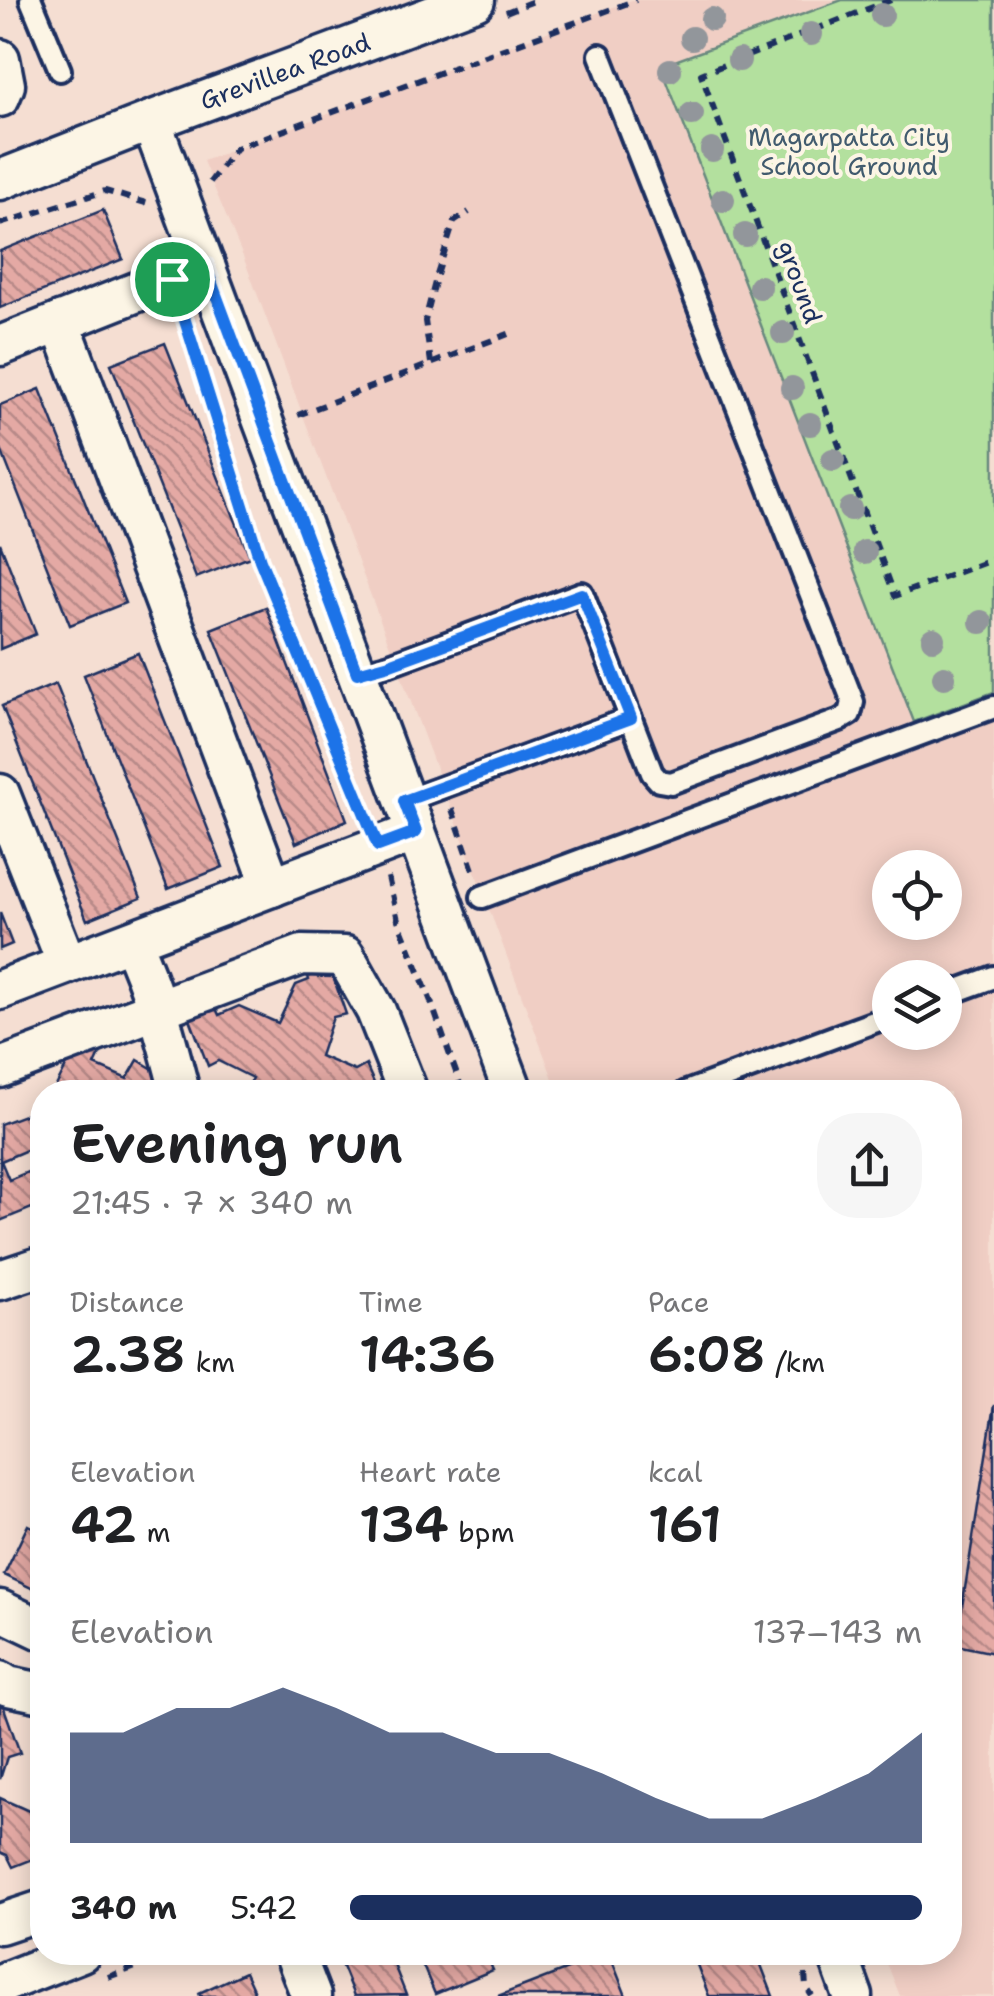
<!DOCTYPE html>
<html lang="en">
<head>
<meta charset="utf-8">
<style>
	body { margin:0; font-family:"Shantell Sans",sans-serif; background:#f6f6f6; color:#202124; height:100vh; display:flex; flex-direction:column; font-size:38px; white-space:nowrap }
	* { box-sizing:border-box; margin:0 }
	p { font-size:32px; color:#757577 }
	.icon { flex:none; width:55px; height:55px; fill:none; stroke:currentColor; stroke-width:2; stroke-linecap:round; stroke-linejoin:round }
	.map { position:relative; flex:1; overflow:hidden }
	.side { position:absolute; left:30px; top:1080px; width:932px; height:885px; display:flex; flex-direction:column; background:#fff; border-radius:40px; box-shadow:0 5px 25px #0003 }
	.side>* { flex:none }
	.tools { position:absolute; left:872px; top:850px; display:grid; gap:20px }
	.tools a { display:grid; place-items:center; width:90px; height:90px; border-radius:50%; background:#fff; box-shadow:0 5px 25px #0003; font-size:50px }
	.pin { position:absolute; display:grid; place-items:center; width:85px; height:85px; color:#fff; margin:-42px; border:5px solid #fff; border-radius:50%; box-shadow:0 2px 10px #0007 }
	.round { display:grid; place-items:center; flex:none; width:105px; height:105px; border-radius:40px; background:#f6f6f6 }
	.head { display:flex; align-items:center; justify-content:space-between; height:170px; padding:0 40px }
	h1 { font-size:55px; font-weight:600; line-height:75px }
	.stats { display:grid; grid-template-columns:repeat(3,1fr); gap:15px; height:170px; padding:10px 40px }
	.stats div { display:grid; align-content:center }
	.stats b { font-size:50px; font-weight:600 }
	.stats small { font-size:28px; font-weight:400 }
	.stats p { font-size:28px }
	.chart { height:280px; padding:20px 40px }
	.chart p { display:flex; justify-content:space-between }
	.chart svg { width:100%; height:180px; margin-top:10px; fill:#1b2f5e; opacity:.7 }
	ul { padding:0 40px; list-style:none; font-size:32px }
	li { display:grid; grid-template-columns:160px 120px 1fr; align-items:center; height:75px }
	li i { height:25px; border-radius:12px; background:#1b2f5e }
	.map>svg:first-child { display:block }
</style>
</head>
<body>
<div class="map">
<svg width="994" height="1996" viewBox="0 0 994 1996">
	<defs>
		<pattern id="building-back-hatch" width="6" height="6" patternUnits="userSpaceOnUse" patternTransform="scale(2.5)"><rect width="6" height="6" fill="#e4a9a4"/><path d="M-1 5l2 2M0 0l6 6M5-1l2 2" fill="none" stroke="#b88a89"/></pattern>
	</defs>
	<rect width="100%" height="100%" fill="#f5ded2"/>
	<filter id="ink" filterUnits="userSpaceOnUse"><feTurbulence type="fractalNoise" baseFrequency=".01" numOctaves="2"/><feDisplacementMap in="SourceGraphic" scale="20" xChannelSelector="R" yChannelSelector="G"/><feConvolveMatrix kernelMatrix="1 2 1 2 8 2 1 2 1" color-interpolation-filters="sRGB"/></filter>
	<g filter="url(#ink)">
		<path fill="#f0cec4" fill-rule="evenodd" d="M632 0H994V1996H900L883 1953 950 1952V1092H558L244 259 203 161ZM890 868H945V922H890ZM890 978H945V1032H890Z"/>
		<polygon fill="#b3e09e" stroke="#67887e" stroke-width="2.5" points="842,0 994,0 994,692 914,722 661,66"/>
		<g fill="url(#building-back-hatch)" stroke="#1b2f5e" stroke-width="2.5">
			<polygon points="103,210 123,259 0,308 0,251"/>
			<polygon points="165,343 250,557 196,578 111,364"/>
			<polygon points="40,389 125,603 70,625 0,447 0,405"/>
			<polygon points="0,543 36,634 0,649"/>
			<polygon points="266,607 347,820 296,843 211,629"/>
			<polygon points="138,653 223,867 168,889 84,675"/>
			<polygon points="56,684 141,898 87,920 2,706"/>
			<polygon points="0,913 12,944 0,949"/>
			<polygon points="329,965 346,1014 333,1017 320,1056 355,1071 366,1065 378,1092 246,1092 252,1078 218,1061 208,1066 190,1019 216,1008 219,1015 239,1006 278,1023 296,985 309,980 307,973"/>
			<polygon points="79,1042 101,1052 95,1065 127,1079 138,1060 158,1072 156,1078 163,1081 167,1092 65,1092 55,1088"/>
			<polygon points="42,1108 42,1161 36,1146 1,1161 9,1180 42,1166 42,1204 0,1221 0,1124"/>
			<polygon points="994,1405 994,1653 956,1645"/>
			<polygon points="28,1525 42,1532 42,1608 34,1604 40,1592 4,1575"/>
			<polygon points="3,1705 20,1753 7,1757 0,1779 0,1706"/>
			<polygon points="0,1798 29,1811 41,1805 42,1864 37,1866 33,1859 13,1867 7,1855 0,1852"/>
			<polygon points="336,1952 389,1952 406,1995 354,1996"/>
			<polygon points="417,1952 485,1952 493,1970 435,1994"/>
			<polygon points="692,1952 756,1952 773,1996 709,1996"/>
			<polygon points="609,1953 626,1996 498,1996"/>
			<polygon points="245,1972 256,1996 200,1996 199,1993"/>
		</g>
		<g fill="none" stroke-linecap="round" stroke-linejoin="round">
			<defs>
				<g id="service">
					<polyline points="31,0 60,70"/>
					<polyline points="357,673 390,664 582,593 652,773 659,781 671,783 840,720 850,714 853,702 600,55"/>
					<polyline points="405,801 631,718"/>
					<polyline points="482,897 994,707"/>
					<polyline points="945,995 994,977"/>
					<polyline points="686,1092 890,1016"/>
				</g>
				<g id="minor">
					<polyline points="0,59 5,85 0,97"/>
					<polyline points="151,121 513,1092"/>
					<polyline points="0,180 151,121 475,0"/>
					<polyline points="60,322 272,887"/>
					<polyline points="0,346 205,265"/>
					<polyline points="0,794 67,964"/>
					<path d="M131 941C154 990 167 1041 180 1092"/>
					<polyline points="0,990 416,832"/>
					<polyline points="0,1068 302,955 345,956 376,1011 408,1092"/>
					<polyline points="0,1280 42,1266"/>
					<polyline points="0,1610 42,1630"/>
					<polyline points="0,1681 8,1686 42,1693"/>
					<polyline points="0,1924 42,1910"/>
					<polyline points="294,1952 311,1996"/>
					<polyline points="837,1952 853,1996"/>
					<polyline points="0,1984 81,1952"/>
				</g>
			</defs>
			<use href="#service" stroke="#1b2f5e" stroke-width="28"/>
			<use href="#minor" stroke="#1b2f5e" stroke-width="45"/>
			<g stroke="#1b2f5e" stroke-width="6" stroke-dasharray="10 8" stroke-linecap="butt">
				<polyline points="891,0 701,74 895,596 994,559"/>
				<polyline points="506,12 536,0"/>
				<polyline points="210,182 236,148 636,0"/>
				<polyline points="0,224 105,191 146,203"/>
				<polyline points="190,338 260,560 365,813"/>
				<polyline points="431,363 425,321 436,278 454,222 469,212"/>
				<polyline points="298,415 516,331"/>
				<polyline points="452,809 474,873"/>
				<polyline points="388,877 398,920 430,999 463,1092"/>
				<polyline points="805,1974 806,1987 812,1996"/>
				<polyline points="108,1977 177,1952"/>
			</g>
			<use href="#service" stroke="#fcf5e5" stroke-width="20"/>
			<use href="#minor" stroke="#fcf5e5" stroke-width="38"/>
		</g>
		<g fill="#92969b">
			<circle cx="882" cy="15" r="12"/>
			<circle cx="712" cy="19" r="12"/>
			<circle cx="811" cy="34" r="12"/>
			<circle cx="692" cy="38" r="12"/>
			<circle cx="739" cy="60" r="12"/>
			<circle cx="670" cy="70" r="12"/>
			<circle cx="692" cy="114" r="12"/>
			<circle cx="712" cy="150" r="12"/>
			<circle cx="723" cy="200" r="12"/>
			<circle cx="745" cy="235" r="12"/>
			<circle cx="760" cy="287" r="12"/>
			<circle cx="783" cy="333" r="12"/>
			<circle cx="792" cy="388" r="12"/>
			<circle cx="810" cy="424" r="12"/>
			<circle cx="833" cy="460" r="12"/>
			<circle cx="850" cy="509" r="12"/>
			<circle cx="865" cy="552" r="12"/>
			<circle cx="981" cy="622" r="12"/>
			<circle cx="933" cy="639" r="12"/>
			<circle cx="944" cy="677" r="12"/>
		</g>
	</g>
	<g fill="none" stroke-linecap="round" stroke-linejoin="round" filter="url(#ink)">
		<defs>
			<polygon id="route" points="205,265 357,673 390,664 582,594 631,718 404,801 416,832 378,846 260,560 172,279"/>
		</defs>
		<use href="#route" stroke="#fff" stroke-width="20"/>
		<use href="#route" stroke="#1a73e8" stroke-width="12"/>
	</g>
	<g text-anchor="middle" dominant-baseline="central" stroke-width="8" stroke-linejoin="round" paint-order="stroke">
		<g font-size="25" fill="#1b2f5e" stroke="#fcf5e5">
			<text transform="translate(285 71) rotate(-20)">Grevillea Road</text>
			<text transform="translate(800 282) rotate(70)">ground</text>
		</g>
		<g font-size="25" fill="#415b6e" stroke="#fcf5e5">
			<text x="849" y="137">Magarpatta City<tspan x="849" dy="29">School Ground</tspan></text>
		</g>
	</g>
</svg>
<div class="tools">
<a><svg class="icon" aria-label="locate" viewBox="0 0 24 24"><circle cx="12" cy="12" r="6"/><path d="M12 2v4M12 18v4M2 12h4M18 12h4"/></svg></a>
<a><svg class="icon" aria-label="layers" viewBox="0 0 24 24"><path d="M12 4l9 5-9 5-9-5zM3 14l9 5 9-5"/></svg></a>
</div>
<div class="pin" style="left:172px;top:279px;background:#1e9e55"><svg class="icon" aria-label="arrive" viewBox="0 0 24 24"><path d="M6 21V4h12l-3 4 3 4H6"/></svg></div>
<section class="side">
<div class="head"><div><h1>Evening run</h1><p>21:45 · 7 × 340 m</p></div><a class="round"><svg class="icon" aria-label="share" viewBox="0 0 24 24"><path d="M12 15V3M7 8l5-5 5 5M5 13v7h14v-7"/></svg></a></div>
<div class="stats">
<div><p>Distance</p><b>2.38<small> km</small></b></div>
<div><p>Time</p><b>14:36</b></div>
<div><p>Pace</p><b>6:08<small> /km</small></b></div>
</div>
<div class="stats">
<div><p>Elevation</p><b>42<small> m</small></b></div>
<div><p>Heart rate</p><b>134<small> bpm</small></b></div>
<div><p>kcal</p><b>161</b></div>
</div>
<div class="chart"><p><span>Elevation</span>137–143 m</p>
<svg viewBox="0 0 160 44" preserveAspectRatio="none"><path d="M0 44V17L10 17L20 11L30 11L40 6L50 11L60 17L70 17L80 22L90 22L100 27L110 33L120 38L130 38L140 33L150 27L160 17V44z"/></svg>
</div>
<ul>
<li><b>340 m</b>5:42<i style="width:100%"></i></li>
</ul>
</section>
</div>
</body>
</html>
